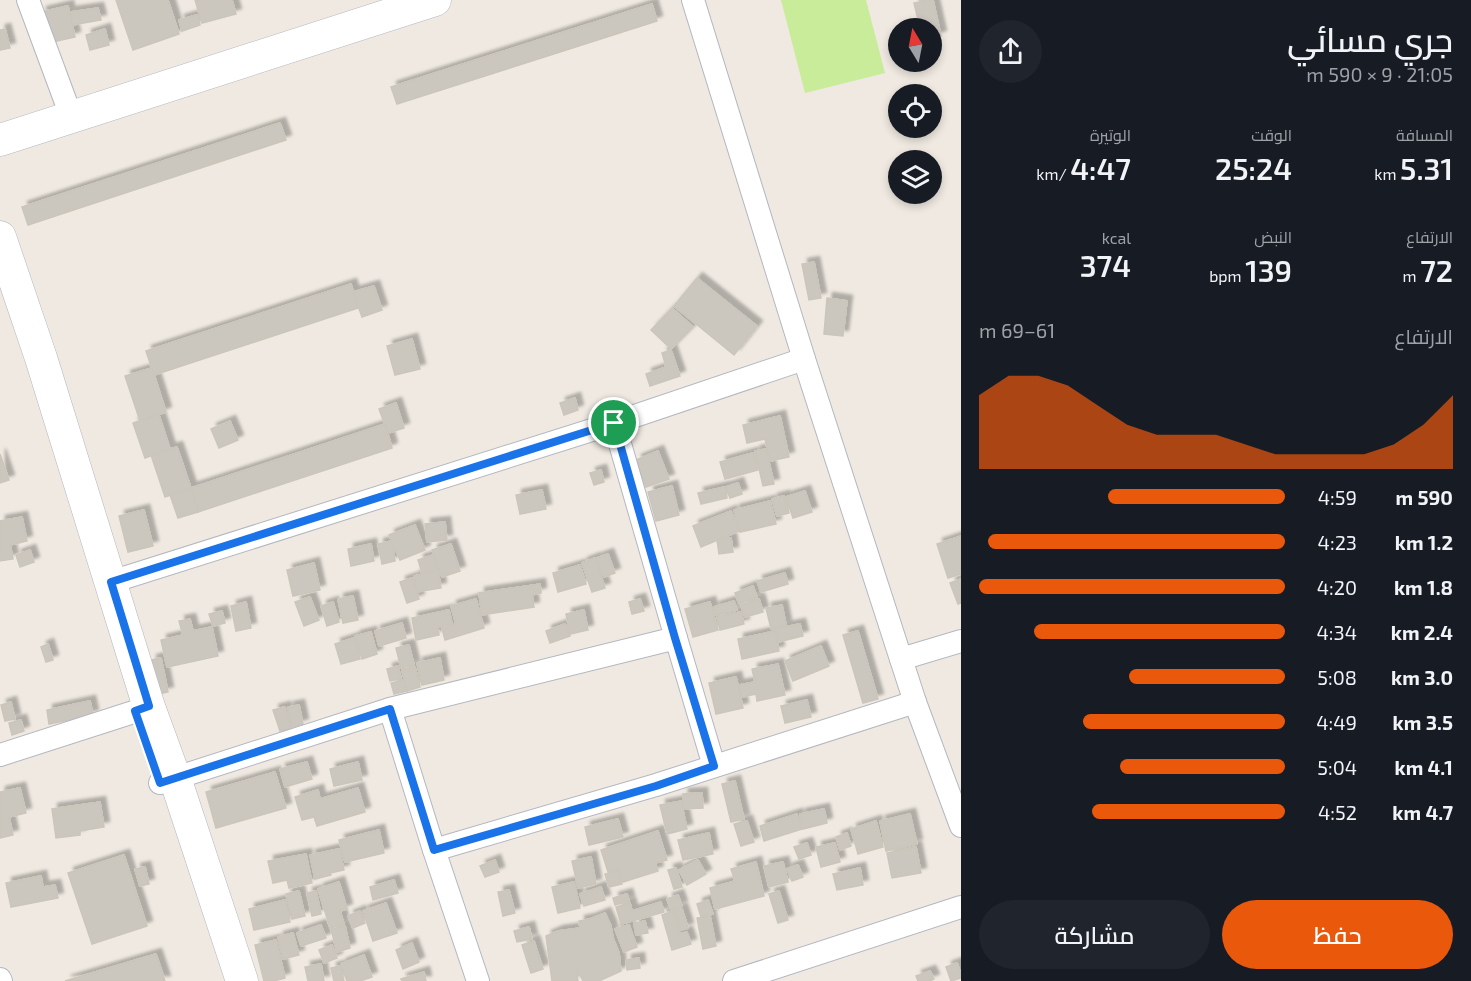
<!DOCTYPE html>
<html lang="ar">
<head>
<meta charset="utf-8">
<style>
	body { margin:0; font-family:"Exo 2",Cairo,sans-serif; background:#20242c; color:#f1f3f6; direction:rtl; height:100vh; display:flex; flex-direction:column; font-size:22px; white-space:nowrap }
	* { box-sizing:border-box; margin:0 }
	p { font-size:20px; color:#9ea1a6 }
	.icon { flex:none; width:33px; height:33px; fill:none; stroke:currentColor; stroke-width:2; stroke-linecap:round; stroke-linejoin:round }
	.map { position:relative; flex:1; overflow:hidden; direction:ltr }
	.panel { display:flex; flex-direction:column; background:#171b24; width:510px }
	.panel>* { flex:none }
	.needle { width:39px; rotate:350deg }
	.buttons { position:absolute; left:888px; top:18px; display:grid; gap:12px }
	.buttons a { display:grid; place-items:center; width:54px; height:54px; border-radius:50%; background:#171b24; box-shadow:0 3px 9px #0003; font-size:30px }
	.pin { position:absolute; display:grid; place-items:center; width:51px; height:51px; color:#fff; margin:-26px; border:3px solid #fff; border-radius:50%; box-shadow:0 2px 6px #0007 }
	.round { display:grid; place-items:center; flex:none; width:63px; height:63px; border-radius:32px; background:#20242c }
	.headline { display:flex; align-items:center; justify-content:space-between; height:102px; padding:0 18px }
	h1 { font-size:33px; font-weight:600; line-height:45px }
	.stats { display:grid; grid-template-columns:repeat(3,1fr); gap:9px; height:102px; padding:6px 18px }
	.stats div { display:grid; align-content:center }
	.stats b { font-size:30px; font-weight:600 }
	.stats small { font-size:16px; font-weight:400 }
	.stats p { font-size:16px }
	.chart { height:168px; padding:12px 18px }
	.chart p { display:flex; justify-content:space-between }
	.chart svg { width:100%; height:108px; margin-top:6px; fill:#ea580c; opacity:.7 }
	.primary-button { display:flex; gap:12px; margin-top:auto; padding:12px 18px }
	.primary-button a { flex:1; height:69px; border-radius:36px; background:#ea580c; color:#fff; font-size:24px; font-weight:600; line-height:69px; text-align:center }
	.primary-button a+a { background:#20242c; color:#f1f3f6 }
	ul { padding:0 18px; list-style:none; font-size:20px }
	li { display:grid; grid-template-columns:96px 72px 1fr; align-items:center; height:45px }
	li i { height:15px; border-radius:8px; background:#ea580c }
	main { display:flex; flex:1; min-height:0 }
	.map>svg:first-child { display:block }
</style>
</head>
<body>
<main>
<section class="panel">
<div class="headline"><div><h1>جري مسائي</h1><p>21:05 · 9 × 590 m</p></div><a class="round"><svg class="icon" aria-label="share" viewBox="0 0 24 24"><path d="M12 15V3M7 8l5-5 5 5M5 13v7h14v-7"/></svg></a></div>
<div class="stats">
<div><p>المسافة</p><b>5.31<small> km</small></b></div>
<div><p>الوقت</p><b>25:24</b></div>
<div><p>الوتيرة</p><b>4:47<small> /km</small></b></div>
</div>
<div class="stats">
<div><p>الارتفاع</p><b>72<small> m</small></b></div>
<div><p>النبض</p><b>139<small> bpm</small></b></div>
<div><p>kcal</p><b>374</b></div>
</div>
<div class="chart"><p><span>الارتفاع</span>61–69 m</p>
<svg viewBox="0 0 160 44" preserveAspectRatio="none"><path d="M0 44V14L10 6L20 6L30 10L40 18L50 26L60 30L70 30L80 30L90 34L100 38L110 38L120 38L130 38L140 34L150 26L160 14V44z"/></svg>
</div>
<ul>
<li><b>590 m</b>4:59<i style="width:58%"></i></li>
<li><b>1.2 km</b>4:23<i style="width:97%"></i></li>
<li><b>1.8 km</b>4:20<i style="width:100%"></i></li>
<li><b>2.4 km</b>4:34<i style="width:82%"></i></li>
<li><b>3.0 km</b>5:08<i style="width:51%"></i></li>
<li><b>3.5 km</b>4:49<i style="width:66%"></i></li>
<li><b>4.1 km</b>5:04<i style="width:54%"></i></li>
<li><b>4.7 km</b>4:52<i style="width:63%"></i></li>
</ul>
<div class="primary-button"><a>حفظ</a><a>مشاركة</a></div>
</section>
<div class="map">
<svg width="961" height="981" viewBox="0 0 961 981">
	<defs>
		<filter id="shadow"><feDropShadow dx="5.5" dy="-5.5" stdDeviation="1.5" flood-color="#0004"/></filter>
	</defs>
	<rect width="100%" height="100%" fill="#efe9e1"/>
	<polygon fill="#c9ec9a" points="781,0 866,0 885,73 805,93"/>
	<g fill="#cbc7bf" stroke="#cbc5ba" stroke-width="1.5" filter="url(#shadow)">
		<polygon points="116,0 168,0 179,34 133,50"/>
		<polygon points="195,0 232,0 236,14 202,23"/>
		<polygon points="929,0 933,0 941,36 932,38 932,28 920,28 914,3"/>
		<polygon points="652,4 657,21 397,104 391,87"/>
		<polygon points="68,6 75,37 48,43 41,12"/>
		<polygon points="98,8 101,20 73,25 71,12"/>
		<polygon points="197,15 200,25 182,31 179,20"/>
		<polygon points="5,29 10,48 0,50 0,30"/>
		<polygon points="105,29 109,45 90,50 86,35"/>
		<polygon points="280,123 286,140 28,225 22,207"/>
		<polygon points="814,262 821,298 809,300 802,264"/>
		<polygon points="697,278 757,326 734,355 674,306"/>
		<polygon points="351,284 358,308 154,375 146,351"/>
		<polygon points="374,286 382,310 362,317 353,292"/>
		<polygon points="827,298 847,301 843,336 824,334"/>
		<polygon points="672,308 693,327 671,349 651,330"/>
		<polygon points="412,339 420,369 395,375 387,346"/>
		<polygon points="671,350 680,376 650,386 646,374 666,367 662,353"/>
		<polygon points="152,368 166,412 140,421 125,376"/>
		<polygon points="575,398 578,410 564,415 560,403"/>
		<polygon points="396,403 404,428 388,433 379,409"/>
		<polygon points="159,415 170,449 145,458 133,423"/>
		<polygon points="780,416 789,457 770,461 765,439 747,443 743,425"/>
		<polygon points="230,421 238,440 219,448 211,429"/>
		<polygon points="385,424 392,448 198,512 191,488"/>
		<polygon points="177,447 191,488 165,497 151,455"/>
		<polygon points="766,449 774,484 763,486 755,451"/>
		<polygon points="658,451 669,479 646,487 636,460"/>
		<polygon points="753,453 758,470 725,479 720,462"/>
		<polygon points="0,454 9,480 0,483"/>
		<polygon points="601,470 604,482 594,485 590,473"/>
		<polygon points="738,483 742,494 730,498 726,487"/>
		<polygon points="672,486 679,515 656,521 648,492"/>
		<polygon points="725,487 727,498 701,504 698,493"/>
		<polygon points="191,488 198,512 178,518 170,495"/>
		<polygon points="542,490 546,509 520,514 516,495"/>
		<polygon points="805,491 812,512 793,518 786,497"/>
		<polygon points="784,496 789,513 777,516 772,499"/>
		<polygon points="770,501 776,524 740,532 734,510"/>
		<polygon points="144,510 153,546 128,552 119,516"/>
		<polygon points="731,511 739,531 701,547 693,526"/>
		<polygon points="22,517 27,541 10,545 13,559 0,561 0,521"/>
		<polygon points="445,522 447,540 427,542 425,524"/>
		<polygon points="415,525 425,550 400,560 389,535"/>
		<polygon points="961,536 961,574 948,578 937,544"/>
		<polygon points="731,538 733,552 719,554 717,540"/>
		<polygon points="392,541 395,561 382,564 378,544"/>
		<polygon points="371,544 374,561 351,566 348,549"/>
		<polygon points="451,544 460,571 442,577 432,550"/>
		<polygon points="30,550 34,562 20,567 16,555"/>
		<polygon points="608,554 615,573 604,577 597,558"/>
		<polygon points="433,555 437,569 422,573 418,560"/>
		<polygon points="595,558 605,588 592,592 582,563"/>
		<polygon points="314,563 320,590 293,596 287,570"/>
		<polygon points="580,565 586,584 558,592 553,573"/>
		<polygon points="438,571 441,588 417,592 414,576"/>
		<polygon points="785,573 788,584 761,592 757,581"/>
		<polygon points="412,578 419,599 407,603 400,582"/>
		<polygon points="961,579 961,603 958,604 950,583"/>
		<polygon points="540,584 541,593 532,595 534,607 482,615 479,593"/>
		<polygon points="753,586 757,597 739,604 735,593"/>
		<polygon points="353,596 358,620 343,623 338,599"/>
		<polygon points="310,597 319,620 304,626 295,602"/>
		<polygon points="476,599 484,628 445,640 442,628 456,624 451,606"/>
		<polygon points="640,599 644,611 632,614 629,602"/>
		<polygon points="759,599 763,612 745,617 741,605"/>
		<polygon points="734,601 737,610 716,615 714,607"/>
		<polygon points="246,602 251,628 236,631 231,606"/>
		<polygon points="333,602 339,622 327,626 321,606"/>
		<polygon points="710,602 718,630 693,637 685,609"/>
		<polygon points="782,605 786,625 771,629 766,608"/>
		<polygon points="449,610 452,624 438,627 439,635 416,640 412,618"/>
		<polygon points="584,610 588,630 570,634 566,614"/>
		<polygon points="222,611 225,623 213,626 209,614"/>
		<polygon points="741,612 744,624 720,630 717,617"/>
		<polygon points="190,619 193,631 212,627 218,656 167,667 161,640 183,635 179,621"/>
		<polygon points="402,623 406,638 379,646 375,631"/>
		<polygon points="565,624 570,636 550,643 546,631"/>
		<polygon points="800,624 803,636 778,642 775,629"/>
		<polygon points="775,631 779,651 742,659 738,639"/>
		<polygon points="858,631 878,699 863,703 843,635"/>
		<polygon points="371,632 377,654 362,659 355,636"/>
		<polygon points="354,638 360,659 341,664 335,644"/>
		<polygon points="48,644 53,660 46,662 41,647"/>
		<polygon points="409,645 414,665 401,668 396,648"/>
		<polygon points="821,646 829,666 793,681 785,661"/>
		<polygon points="161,658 168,692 158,694 151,660"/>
		<polygon points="440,658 444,680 422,685 417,663"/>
		<polygon points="778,664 785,695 757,701 756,694 742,697 739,685 755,682 752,669"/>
		<polygon points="398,666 401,679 390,681 387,669"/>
		<polygon points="415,667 420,687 407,691 402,670"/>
		<polygon points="736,677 743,708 716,714 709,683"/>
		<polygon points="404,680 407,691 394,694 391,683"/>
		<polygon points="807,700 811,717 785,723 781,706"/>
		<polygon points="90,701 93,715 49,724 47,710"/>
		<polygon points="11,702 15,719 5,721 1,705"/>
		<polygon points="299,705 303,724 292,727 288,707"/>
		<polygon points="285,707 292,728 280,731 273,710"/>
		<polygon points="21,720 24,731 12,735 9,723"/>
		<polygon points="307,762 312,779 285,787 280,769"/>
		<polygon points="358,762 362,780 334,786 330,769"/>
		<polygon points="275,772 286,808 216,828 206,792"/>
		<polygon points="735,781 744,819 731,822 722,784"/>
		<polygon points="20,788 26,813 9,817 13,835 0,838 0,792"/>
		<polygon points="358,788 365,812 317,826 314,817 302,820 295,797 318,790 320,799"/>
		<polygon points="702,793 703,808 683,809 683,794"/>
		<polygon points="681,801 687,829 667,834 660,805"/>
		<polygon points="100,802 104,827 80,831 80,835 56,838 52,809"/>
		<polygon points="824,809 827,823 803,829 800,814"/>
		<polygon points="797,814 802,829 764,841 760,826"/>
		<polygon points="910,814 917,844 886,851 880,821"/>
		<polygon points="618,819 623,837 589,845 585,827"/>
		<polygon points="747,821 754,842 741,846 734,824"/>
		<polygon points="876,821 883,847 858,854 851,829"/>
		<polygon points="379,830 384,853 345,862 339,840"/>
		<polygon points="658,831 667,860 655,863 658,871 623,882 619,869 608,872 601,850"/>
		<polygon points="709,833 713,854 683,860 678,840"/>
		<polygon points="847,833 851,846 840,850 836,837"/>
		<polygon points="807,843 811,855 799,859 794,847"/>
		<polygon points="835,843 840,862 821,867 816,847"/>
		<polygon points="916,847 921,873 892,878 887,853"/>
		<polygon points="339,849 344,870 330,873 331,875 315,879 310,855"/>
		<polygon points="306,854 312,883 289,888 287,880 273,883 268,861"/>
		<polygon points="124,855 147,926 92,944 68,873"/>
		<polygon points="591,857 596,884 578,888 572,861"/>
		<polygon points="495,860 499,872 485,877 480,866"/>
		<polygon points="698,860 706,874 687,885 679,870"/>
		<polygon points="756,862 764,896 715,909 710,888 735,881 731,869"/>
		<polygon points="783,862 788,882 769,887 764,866"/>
		<polygon points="798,865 803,877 792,881 787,869"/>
		<polygon points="145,867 149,884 140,886 135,869"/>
		<polygon points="676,868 682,887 674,889 668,870"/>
		<polygon points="860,868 863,885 837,890 833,874"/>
		<polygon points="618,871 622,884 609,887 605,874"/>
		<polygon points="41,876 43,887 55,885 58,898 11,907 6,883"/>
		<polygon points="394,880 398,893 373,900 370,887"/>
		<polygon points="339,882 347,909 340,911 344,924 330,928 318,889"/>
		<polygon points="574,882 580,908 558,913 552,887"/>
		<polygon points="601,887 605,900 584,906 580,894"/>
		<polygon points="509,890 515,913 503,916 498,892"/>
		<polygon points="299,891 305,916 292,919 286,894"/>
		<polygon points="316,891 321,914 312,916 307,893"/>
		<polygon points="779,891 788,920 778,923 769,894"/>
		<polygon points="627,894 629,901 615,905 613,898"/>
		<polygon points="678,895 682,906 671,910 667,899"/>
		<polygon points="285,900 290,922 254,930 249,909"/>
		<polygon points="708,900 713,914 701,917 697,904"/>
		<polygon points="661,902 664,912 621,924 616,907 630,903 632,911"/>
		<polygon points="386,903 397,933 373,941 363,911"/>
		<polygon points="682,909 688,928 681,930 675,911"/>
		<polygon points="360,911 365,923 353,928 348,916"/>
		<polygon points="673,911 680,934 687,932 691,944 672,950 662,915"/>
		<polygon points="605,913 611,926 613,938 619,953 621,971 599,981 583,981 575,965 578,981 552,981 546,936 558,931 580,928 579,921 590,919"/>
		<polygon points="710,916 716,946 703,949 697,918"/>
		<polygon points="645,921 648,933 636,935 634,923"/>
		<polygon points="321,925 326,938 301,946 297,933"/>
		<polygon points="629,925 637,947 624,952 615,929"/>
		<polygon points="345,926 350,948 337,952 331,929"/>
		<polygon points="529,927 532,939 517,942 514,931"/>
		<polygon points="293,933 299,955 283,959 278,937"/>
		<polygon points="276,940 285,978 274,981 264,981 255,945"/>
		<polygon points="534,941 543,969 531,973 522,945"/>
		<polygon points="412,943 419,962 403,969 396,950"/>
		<polygon points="332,945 337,958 324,963 319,950"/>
		<polygon points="156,954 165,981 65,981"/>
		<polygon points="364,955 372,977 360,981 347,981 341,964"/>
		<polygon points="639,958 640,968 627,970 626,960"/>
		<polygon points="957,963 961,974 961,978 951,981 946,967"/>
		<polygon points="321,964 324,981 308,981 305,967"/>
		<polygon points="340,966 344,981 334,981 331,968"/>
		<polygon points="930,971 934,979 930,981 918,981 916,976"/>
		<polygon points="424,972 426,981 402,981 401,979"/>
	</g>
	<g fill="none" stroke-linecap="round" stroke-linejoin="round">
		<defs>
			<g id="street">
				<polyline points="28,0 71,116"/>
				<polyline points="693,0 804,359 901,659 915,702 961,826"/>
				<polyline points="614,423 676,638 714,766"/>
				<polyline points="111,582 614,423 804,359"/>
				<polyline points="901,659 961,641"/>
				<polyline points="390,709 434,850 478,981"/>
				<polyline points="0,755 149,707"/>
				<polyline points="160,783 390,709 676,638"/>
				<polyline points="434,850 656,785 915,702"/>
				<polyline points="0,979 1,981"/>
				<polyline points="734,981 961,907"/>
			</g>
			<g id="secondary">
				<polyline points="0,140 435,0"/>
				<polyline points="0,237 41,358 149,707 175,778 242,981"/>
			</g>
		</defs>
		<use href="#street" stroke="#b4b7c1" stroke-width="24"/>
		<use href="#secondary" stroke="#b4b7c1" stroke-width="33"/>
		<use href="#street" stroke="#fff" stroke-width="22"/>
		<use href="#secondary" stroke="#fff" stroke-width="32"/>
	</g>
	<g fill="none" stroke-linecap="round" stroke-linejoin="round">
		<defs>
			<polygon id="route" points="614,423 675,638 714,766 656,786 434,850 390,709 160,783 135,711 149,706 111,582"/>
		</defs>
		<use href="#route" stroke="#fff" stroke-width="12"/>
		<use href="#route" stroke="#1a73e8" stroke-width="8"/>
	</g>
</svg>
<div class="buttons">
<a><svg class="needle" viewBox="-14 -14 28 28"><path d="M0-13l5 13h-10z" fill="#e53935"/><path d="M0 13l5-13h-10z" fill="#9ea1a6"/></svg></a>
<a><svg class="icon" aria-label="locate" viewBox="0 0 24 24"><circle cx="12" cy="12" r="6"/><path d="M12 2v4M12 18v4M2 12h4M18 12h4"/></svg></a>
<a><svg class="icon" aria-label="layers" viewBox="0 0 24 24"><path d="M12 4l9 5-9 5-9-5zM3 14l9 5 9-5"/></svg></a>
</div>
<div class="pin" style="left:614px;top:423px;background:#1e9e55"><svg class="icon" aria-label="arrive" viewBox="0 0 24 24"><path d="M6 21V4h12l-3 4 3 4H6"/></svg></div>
</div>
</main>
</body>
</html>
